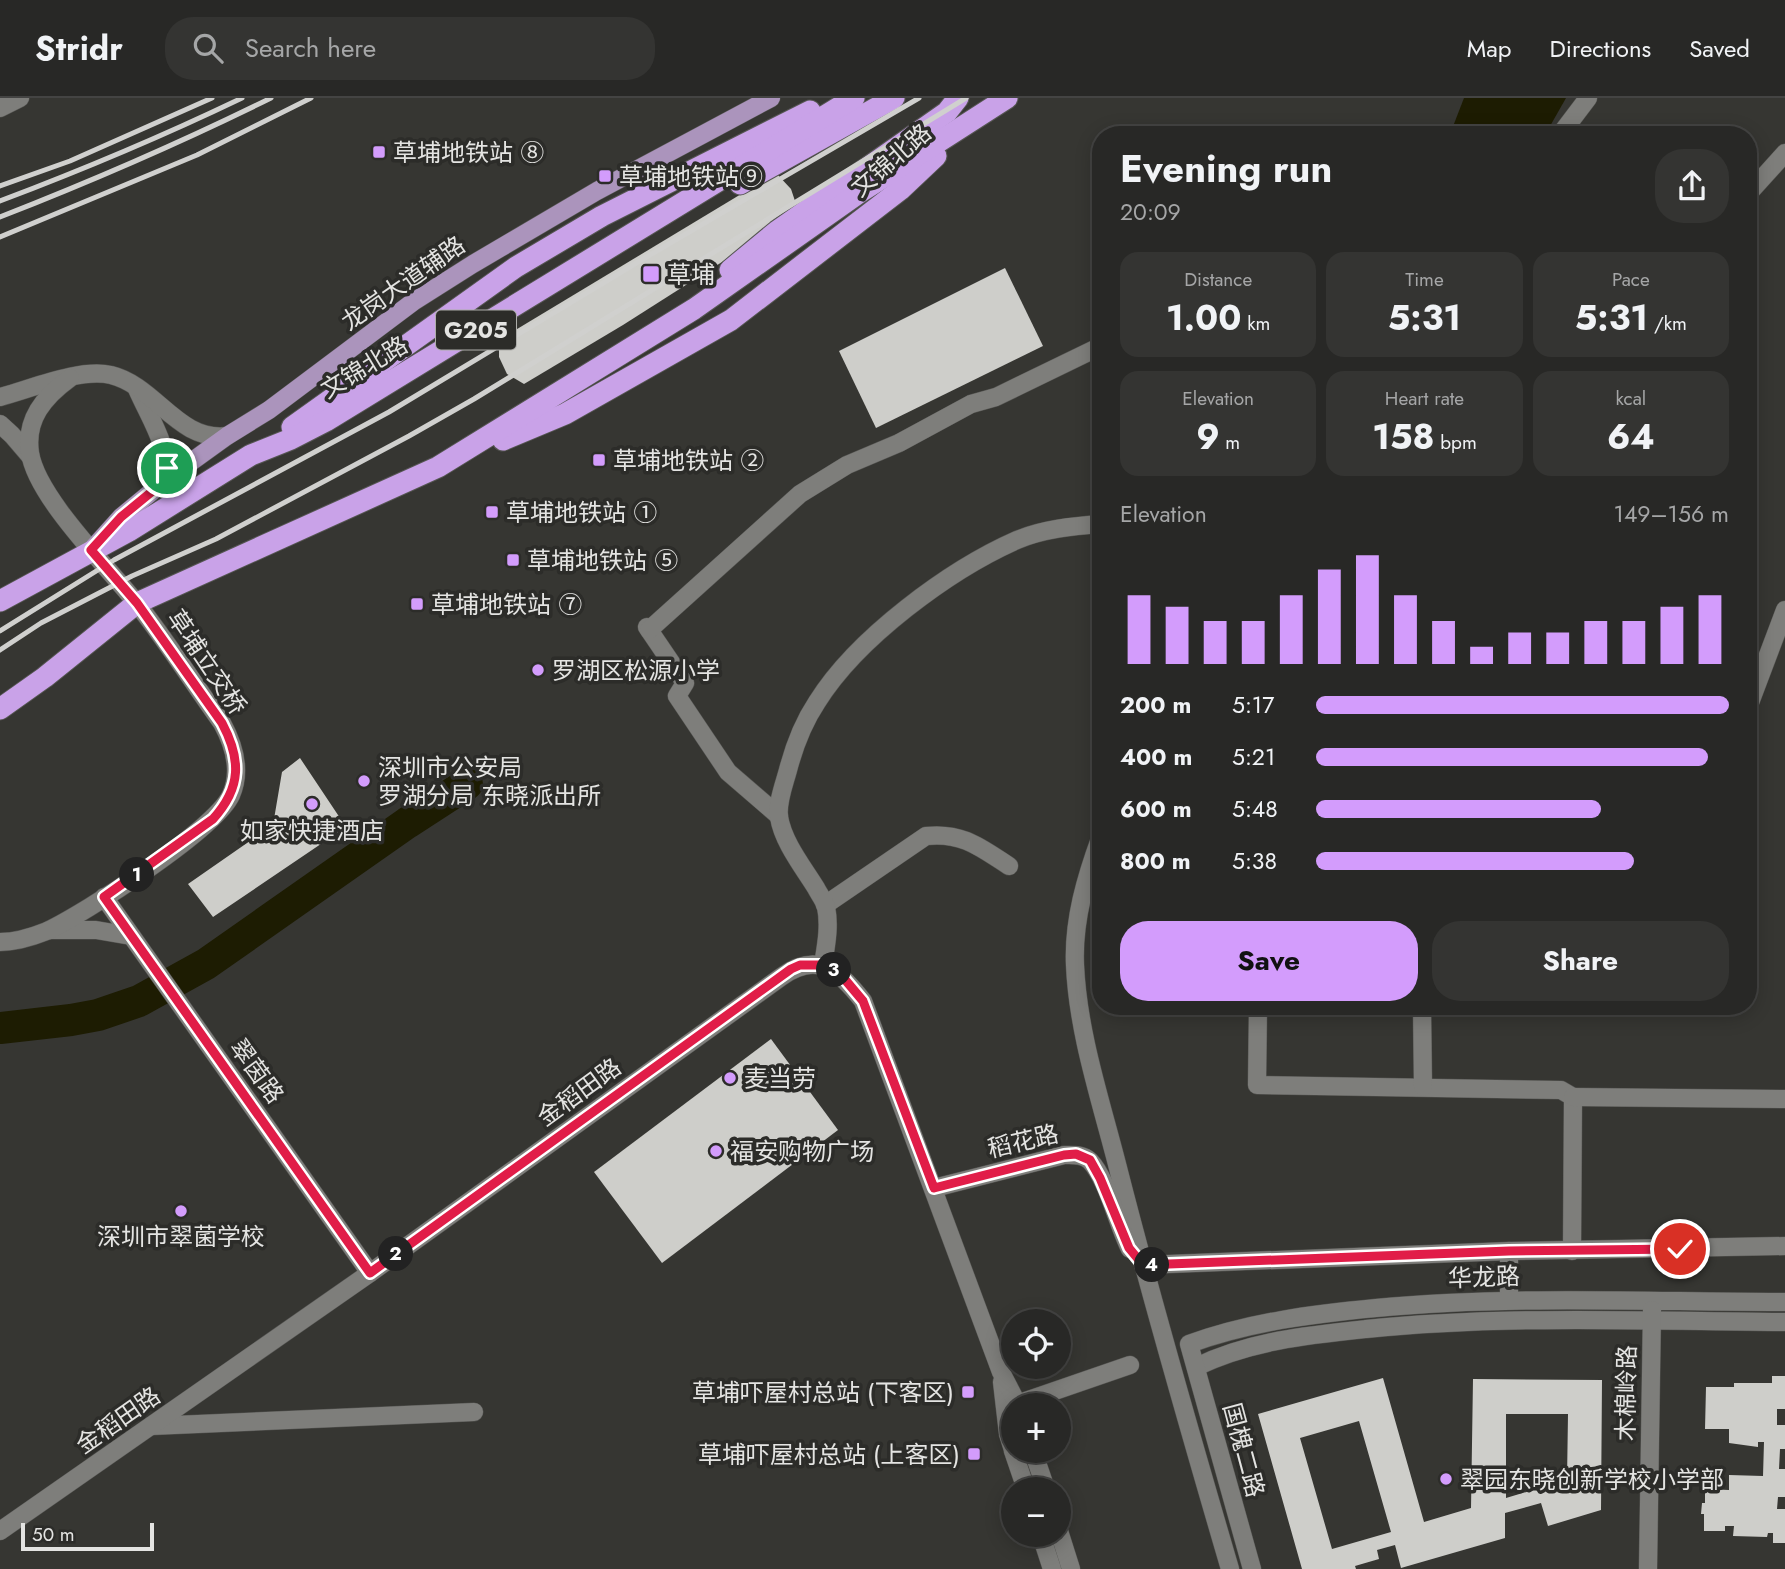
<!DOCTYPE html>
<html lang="en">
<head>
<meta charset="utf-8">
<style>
	body { margin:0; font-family:Jost,"Noto Sans SC",sans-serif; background:#343432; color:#f1f3f6; height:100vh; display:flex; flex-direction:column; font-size:26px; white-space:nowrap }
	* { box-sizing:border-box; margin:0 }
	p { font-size:23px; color:#a5a6a7 }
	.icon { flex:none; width:38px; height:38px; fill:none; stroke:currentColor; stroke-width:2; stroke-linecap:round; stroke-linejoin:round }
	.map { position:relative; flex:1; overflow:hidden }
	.details { position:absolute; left:1092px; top:28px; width:665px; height:889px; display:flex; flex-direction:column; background:#282826; border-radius:28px; box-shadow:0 4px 18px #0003,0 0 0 2px #444443 }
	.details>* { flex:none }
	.buttons { position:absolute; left:1001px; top:1211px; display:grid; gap:14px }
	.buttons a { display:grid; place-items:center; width:70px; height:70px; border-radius:50%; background:#282826; box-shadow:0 4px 18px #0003,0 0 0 2px #444443; font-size:35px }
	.scale { position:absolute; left:21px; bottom:18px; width:133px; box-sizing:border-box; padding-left:7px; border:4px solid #e4e4e2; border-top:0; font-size:19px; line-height:24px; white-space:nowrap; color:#e4e4e2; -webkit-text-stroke:5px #2c2c29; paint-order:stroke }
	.pin { position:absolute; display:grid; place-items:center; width:60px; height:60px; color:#fff; margin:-30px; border:4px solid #fff; border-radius:50%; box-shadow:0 2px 7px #0007 }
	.km { position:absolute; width:35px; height:35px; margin:-18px; border-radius:50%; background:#222; color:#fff; font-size:19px; line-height:35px; text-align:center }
	.round { display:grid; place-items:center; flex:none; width:74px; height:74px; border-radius:28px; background:#343432 }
	.headline { display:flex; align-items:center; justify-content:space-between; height:119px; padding:0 28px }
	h1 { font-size:38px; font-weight:700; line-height:52px }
	.stats { display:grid; grid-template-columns:repeat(3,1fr); gap:10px; height:119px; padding:7px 28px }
	.stats div { display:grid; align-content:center; border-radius:18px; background:#343432; text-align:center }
	.stats b { font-size:35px; font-weight:700 }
	.stats small { font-size:19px; font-weight:400 }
	.stats p { font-size:19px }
	.chart { height:196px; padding:14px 28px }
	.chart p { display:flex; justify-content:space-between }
	.chart svg { width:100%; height:126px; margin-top:7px; stroke:#d39cfc; stroke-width:6 }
	.action { display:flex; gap:14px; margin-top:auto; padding:14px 28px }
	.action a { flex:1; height:80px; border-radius:28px; background:#d39cfc; color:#111; font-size:28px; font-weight:700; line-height:80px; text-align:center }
	.action a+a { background:#343432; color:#f1f3f6 }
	ul { padding:0 28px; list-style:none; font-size:23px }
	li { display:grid; grid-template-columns:112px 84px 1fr; align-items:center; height:52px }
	li i { height:18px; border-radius:9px; background:#d39cfc }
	header { display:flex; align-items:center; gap:42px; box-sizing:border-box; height:98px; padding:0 35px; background:#282826; border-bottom:2px solid #444443 }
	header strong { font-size:33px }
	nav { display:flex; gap:38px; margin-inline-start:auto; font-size:24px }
	.search { width:490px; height:63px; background:#343432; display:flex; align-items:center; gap:18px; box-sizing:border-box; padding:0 24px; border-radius:28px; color:#a5a6a7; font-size:26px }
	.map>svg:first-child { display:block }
</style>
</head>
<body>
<header>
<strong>Stridr</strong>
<div class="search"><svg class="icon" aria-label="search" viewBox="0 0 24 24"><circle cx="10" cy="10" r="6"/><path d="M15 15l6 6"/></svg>Search here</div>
<nav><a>Map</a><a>Directions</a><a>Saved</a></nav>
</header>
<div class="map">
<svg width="1785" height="1471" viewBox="0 0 1785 1471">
	<rect width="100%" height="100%" fill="#363632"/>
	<polygon fill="#1d1c02" points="1464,0 1566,0 1545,37 1453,37 1452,31"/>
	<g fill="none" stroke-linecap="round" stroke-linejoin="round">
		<polyline stroke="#1d1c02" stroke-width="32" points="0,930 71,922 98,917 139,903 206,866 407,725 467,686"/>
	</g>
	<g fill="#cececa" fill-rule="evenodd">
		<polygon points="776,75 791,91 799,115 623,227 524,286 507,276 499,259 499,242"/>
		<polygon points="1005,170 1043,248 876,330 839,253"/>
		<polygon points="300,660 346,729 213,819 188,786 273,727 282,674"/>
		<polygon points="771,941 838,1032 662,1165 594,1074"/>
		<polygon points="1772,1278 1785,1278 1785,1311 1777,1311 1777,1327 1785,1327 1785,1351 1780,1351 1779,1371 1785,1371 1785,1399 1778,1399 1777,1411 1785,1411 1785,1445 1773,1445 1773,1435 1768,1435 1767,1439 1733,1438 1734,1428 1725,1428 1725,1433 1704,1433 1704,1416 1701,1416 1702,1405 1705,1405 1705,1391 1729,1392 1729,1377 1763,1378 1764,1344 1758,1344 1758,1349 1729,1345 1729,1331 1705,1331 1706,1289 1734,1289 1734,1285 1772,1285"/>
		<path d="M1383 1280 1424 1424 1471 1410 1473 1281 1602 1282 1601 1412 1548 1428 1541 1405 1505 1415V1440L1401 1470 1395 1447 1377 1452 1379 1461 1355 1468 1356 1471H1302L1258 1316ZM1506 1316H1568L1567 1382 1506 1400ZM1359 1323 1391 1434 1332 1451 1300 1340Z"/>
	</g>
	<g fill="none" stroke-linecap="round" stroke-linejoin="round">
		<defs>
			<g id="street">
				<polyline points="0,10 20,0"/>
				<polyline points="1560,37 1588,0"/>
				<polyline points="1748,96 1785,55"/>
				<polyline points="647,529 685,585 677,598 728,674 779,718"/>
				<polyline points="649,532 800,396 847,367 899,345 971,306 996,299 1101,248"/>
				<polyline points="1748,610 1785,512"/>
				<path d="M1101 738C1086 779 1073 822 1075 867 1078 937 1102 1006 1119 1074 1153 1207 1191 1338 1230 1471"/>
				<path d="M825 807 926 738C962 734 980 749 1009 768"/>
				<path d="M823 867C826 848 830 828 826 809 824 802 819 796 816 790 803 769 783 744 779 719 777 704 784 687 788 672 794 649 803 625 817 604 857 540 949 472 1017 442 1043 431 1073 428 1101 426"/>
				<polyline points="1258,908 1257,987 1561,992 1573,999 1572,1153"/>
				<polyline points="1422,908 1423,989"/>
				<polyline points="1573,999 1785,1001"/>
				<path d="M934 1090 1064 1057C1073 1057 1083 1056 1090 1063 1107 1080 1118 1128 1130 1151"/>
				<polyline points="1143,1167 1509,1153 1785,1148"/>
				<polyline points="1509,1202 1509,1153"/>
				<path d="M1196 1269C1249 1243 1308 1237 1366 1231 1505 1217 1645 1223 1785 1224"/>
				<polyline points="1014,1307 1130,1267"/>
				<polyline points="151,1328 474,1314"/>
				<path d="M1252 1471 1189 1246C1249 1224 1313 1216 1376 1210 1512 1197 1649 1204 1785 1204"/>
				<polyline points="1648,1471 1652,1212"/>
			</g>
			<g id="secondary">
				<path d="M137 291C150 321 170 349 166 382"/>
				<path d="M0 299C31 291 79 270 111 277 156 288 178 344 227 338"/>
				<polyline points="0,326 12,337 30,358"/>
				<polyline points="104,799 370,1175"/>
				<polyline points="51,832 96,832 131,838"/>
				<path d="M0 844C16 844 32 839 47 833 85 815 215 732 231 697 242 672 234 647 222 625 194 586 168 545 138 507 109 470 37 400 30 355 25 321 44 299 70 280"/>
				<polyline points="1002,1284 1008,1336 1013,1352"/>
				<polyline points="1013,1353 1026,1391"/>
				<polyline points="1033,1353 1046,1391"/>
				<path d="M0 1433 370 1175 781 879C818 852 839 873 863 903L1001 1274 1018 1307"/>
				<polyline points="1059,1433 1071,1471"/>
				<polyline points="1041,1437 1052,1471"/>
			</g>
			<polyline id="primary" points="94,449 121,419 166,382 227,338 269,312 413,204 473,166 597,93 771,0"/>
			<g id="highway">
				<polyline points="740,86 894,0"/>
				<polyline points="730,172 777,133 947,14 958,0"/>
				<polyline points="292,329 516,169 602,118 810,13"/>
				<polyline points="503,342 565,316 731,222 900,92 936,58"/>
				<polyline points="0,503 129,433 251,357 291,341 326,323 854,0"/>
				<polyline points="0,611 45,579 137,505 438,369 694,211 859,95 1007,0"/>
			</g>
		</defs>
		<use href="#street" stroke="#555552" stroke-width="19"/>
		<use href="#secondary" stroke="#555552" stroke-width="19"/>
		<use href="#primary" stroke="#555552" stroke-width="19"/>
		<use href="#highway" stroke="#555552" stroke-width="23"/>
		<use href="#street" stroke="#7e7e7b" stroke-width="18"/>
		<use href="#secondary" stroke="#7e7e7b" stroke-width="18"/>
		<use href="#primary" stroke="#ab94bc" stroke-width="18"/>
		<use href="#highway" stroke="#c9a2e8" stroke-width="21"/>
		<g stroke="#d0d0ce" stroke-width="5">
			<polyline points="0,88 70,63 212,0"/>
			<path d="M0 103C82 72 163 38 242 0"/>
			<path d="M0 119C92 83 182 44 271 0"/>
			<polyline points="0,139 197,57 311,0"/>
			<polyline points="0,533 114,462 389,314 643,161 919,0"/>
			<polyline points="0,552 41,525 132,478 216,441 409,338 474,301 966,0"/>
		</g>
	</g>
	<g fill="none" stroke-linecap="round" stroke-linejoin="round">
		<defs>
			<path id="route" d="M167 370 166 382 121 419 91 452 137 505 222 625C241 661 242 689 213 721L104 799 370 1175 791 871 800 867H824L842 878 863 903 934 1090 1064 1057 1076 1056 1090 1062 1100 1080 1129 1150 1143 1167 1509 1153 1680 1151"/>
		</defs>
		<use href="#route" stroke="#fff" stroke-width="14"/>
		<use href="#route" stroke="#e11d48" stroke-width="9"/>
	</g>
	<g fill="#d39cfc" stroke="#2c2c29" stroke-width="2.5">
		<rect x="372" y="47" width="14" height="14" rx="3.5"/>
		<rect x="598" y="71" width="14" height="14" rx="3.5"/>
		<rect x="642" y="167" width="18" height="18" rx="3.5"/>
		<rect x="592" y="355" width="14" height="14" rx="3.5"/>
		<rect x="485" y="407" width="14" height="14" rx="3.5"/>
		<rect x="506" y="455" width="14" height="14" rx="3.5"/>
		<rect x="410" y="499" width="14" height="14" rx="3.5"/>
		<circle cx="538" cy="572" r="7"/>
		<circle cx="364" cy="683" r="7"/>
		<circle cx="312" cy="706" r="7"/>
		<circle cx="730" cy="980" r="7"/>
		<circle cx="716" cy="1053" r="7"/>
		<circle cx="181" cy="1113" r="7"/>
		<rect x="961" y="1287" width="14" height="14" rx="3.5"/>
		<rect x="967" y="1349" width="14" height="14" rx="3.5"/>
		<circle cx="1446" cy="1381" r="7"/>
	</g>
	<g text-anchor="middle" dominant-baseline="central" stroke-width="7" stroke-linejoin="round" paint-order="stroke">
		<rect fill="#2c2c29" stroke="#adadaa" stroke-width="2" x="436" y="212.5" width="80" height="39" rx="5"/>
		<g font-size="23" font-weight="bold" fill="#e4e4e2">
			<text x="476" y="232">G205</text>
		</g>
		<g font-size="24" fill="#e4e4e2" stroke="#2c2c29" text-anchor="start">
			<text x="393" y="54">草埔地铁站 ⑧</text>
			<text x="619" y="78">草埔地铁站⑨</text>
			<text x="667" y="176">草埔</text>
			<text x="613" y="362">草埔地铁站 ②</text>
			<text x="506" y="414">草埔地铁站 ①</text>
			<text x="527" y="462">草埔地铁站 ⑤</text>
			<text x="431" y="506">草埔地铁站 ⑦</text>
			<text x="552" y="572">罗湖区松源小学</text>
			<text x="378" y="669">深圳市公安局<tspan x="378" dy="28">罗湖分局 东晓派出所</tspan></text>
			<text x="312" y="732" text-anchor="middle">如家快捷酒店</text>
			<text x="744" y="980">麦当劳</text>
			<text x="730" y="1053">福安购物广场</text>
			<text x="181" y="1138" text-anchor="middle">深圳市翠菌学校</text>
			<text x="954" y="1294" text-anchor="end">草埔吓屋村总站 (下客区)</text>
			<text x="960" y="1356" text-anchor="end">草埔吓屋村总站 (上客区)</text>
			<text x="1460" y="1381">翠园东晓创新学校小学部</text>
		</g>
		<g font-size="24" fill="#e4e4e2" stroke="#2c2c29">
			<text transform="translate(891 62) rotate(-41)">文锦北路</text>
			<text transform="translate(403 185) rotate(-35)">龙岗大道辅路</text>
			<text transform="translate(364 269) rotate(-31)">文锦北路</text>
			<text transform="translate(207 564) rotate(56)">草埔立交桥</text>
			<text transform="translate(257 973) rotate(54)">翠茵路</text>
			<text transform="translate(579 994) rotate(-36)">金稻田路</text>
			<text transform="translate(1023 1043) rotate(-13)">稻花路</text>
			<text transform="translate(1484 1179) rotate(-2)">华龙路</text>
			<text transform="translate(1626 1295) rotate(-89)">木棉岭路</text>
			<text transform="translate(118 1322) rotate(-35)">金稻田路</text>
			<text transform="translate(1244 1352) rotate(75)">国槐二路</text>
		</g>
	</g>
</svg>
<div class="buttons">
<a><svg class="icon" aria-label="locate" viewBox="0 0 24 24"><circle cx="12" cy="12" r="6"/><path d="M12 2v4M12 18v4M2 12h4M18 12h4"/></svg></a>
<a>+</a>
<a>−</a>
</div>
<div class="scale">50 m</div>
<div class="pin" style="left:167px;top:370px;background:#1e9e55"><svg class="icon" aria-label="arrive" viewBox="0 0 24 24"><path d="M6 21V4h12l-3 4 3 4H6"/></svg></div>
<div class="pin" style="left:1680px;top:1151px;background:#d93025"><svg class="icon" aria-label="check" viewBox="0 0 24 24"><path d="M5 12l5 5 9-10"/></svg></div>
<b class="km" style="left:137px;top:777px">1</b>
<b class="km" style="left:396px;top:1156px">2</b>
<b class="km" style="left:834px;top:872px">3</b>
<b class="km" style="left:1152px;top:1167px">4</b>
<section class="details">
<div class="headline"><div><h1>Evening run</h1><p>20:09</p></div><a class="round"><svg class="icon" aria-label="share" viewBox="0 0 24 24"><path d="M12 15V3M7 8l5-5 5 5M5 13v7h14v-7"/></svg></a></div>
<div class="stats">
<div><p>Distance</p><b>1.00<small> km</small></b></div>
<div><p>Time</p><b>5:31</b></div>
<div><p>Pace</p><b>5:31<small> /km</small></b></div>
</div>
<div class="stats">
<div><p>Elevation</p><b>9<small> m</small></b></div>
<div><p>Heart rate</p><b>158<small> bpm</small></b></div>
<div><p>kcal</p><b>64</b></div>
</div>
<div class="chart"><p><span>Elevation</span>149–156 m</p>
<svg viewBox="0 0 160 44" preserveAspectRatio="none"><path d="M5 44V20M15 44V24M25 44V29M35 44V29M45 44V20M55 44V11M65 44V6M75 44V20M85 44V29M95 44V38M105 44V33M115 44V33M125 44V29M135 44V29M145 44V24M155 44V20"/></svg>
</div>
<ul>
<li><b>200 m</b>5:17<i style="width:100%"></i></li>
<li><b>400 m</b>5:21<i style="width:95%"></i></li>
<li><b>600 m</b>5:48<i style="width:69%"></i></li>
<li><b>800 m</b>5:38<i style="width:77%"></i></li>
</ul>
<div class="action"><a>Save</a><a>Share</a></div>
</section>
</div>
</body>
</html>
